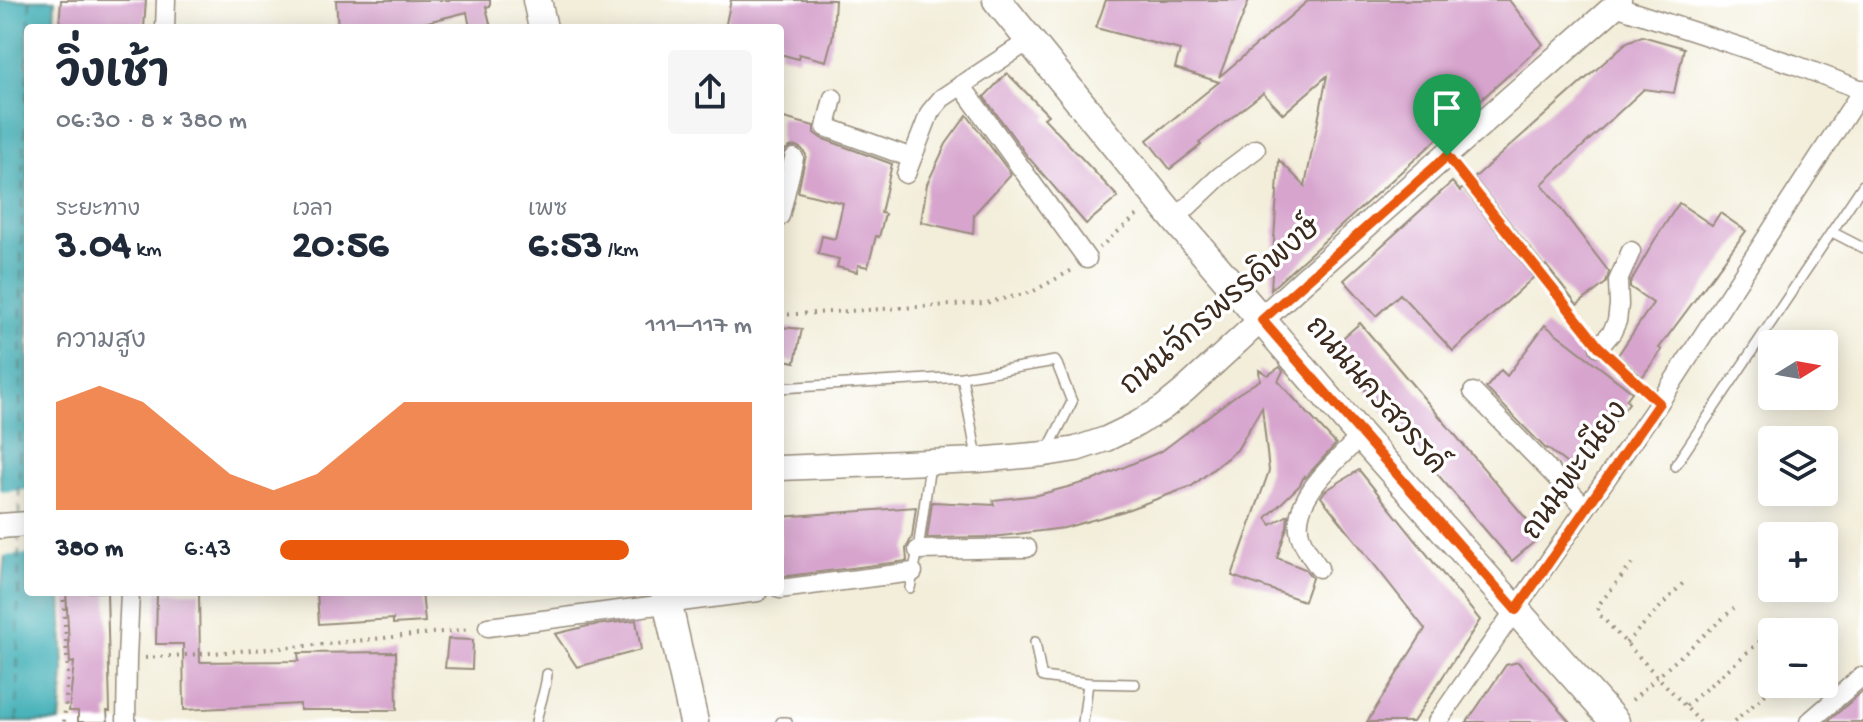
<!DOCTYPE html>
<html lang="th">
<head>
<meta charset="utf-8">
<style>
	body { margin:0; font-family:"Gochi Hand","Playpen Sans Thai",sans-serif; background:#f6f6f7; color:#1f2937; height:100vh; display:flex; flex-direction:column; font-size:30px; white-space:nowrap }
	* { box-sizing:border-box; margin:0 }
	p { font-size:26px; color:#747a83 }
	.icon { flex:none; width:44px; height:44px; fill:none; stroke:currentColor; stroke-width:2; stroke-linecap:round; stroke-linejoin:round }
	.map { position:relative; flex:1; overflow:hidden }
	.drawer { position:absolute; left:24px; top:24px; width:760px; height:572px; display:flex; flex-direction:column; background:#fff; border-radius:8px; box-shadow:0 4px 20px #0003 }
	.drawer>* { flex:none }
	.needle { width:52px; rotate:79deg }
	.tools { position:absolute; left:1758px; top:330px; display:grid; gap:16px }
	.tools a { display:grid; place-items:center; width:80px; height:80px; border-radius:8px; background:#fff; box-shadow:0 4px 20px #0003; font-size:40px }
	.pin { position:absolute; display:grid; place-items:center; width:68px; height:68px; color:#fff; margin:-82px -34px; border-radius:50% 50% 50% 0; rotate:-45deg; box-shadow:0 0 8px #0007 }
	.pin .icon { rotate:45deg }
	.round { display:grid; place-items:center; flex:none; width:84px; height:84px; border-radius:8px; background:#f6f6f7 }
	.summary { display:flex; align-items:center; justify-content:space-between; height:136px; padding:0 32px }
	h1 { font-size:44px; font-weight:700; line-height:60px }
	.figures { display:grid; grid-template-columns:repeat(3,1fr); gap:12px; height:136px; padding:8px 32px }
	.figures div { display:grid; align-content:center }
	.figures b { font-size:40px; font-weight:700 }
	.figures small { font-size:22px; font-weight:400 }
	.figures p { font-size:22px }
	.chart { height:224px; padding:16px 32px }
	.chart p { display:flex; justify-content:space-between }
	.chart svg { width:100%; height:144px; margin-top:8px; fill:#ea580c; opacity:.7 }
	ul { padding:0 32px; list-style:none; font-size:26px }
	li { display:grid; grid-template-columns:128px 96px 1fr; align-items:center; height:60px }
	li i { height:20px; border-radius:10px; background:#ea580c }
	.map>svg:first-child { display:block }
</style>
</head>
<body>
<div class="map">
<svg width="1863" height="722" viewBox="0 0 1863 722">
	<rect width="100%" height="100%" fill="#fff"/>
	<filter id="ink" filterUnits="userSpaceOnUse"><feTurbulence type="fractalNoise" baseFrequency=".0125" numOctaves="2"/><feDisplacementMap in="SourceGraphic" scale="16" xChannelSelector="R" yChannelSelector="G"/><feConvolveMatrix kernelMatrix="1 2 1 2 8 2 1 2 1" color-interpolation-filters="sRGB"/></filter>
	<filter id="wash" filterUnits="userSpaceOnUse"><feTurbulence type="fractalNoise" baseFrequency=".006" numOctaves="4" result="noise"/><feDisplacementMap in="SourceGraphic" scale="32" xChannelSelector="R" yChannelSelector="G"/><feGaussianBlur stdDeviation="1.8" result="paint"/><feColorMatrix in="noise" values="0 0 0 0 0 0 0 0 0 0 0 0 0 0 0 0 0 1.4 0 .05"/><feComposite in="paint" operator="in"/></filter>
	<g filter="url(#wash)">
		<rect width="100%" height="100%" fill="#f3eeda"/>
		<polygon fill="#3daeb5" stroke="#3c6c6a" stroke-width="2" points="0,0 55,0 54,28 28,28 28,592 61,592 64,674 60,722 0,722 0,599 5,555 0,474"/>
		<polygon fill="#f3eeda" points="28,490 28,554 1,556 0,492"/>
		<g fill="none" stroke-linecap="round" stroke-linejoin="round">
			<g stroke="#3c6562" stroke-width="2" stroke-dasharray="10 8" stroke-linecap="butt">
				<polyline points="29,28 30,0"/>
				<polyline points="19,515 22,204 28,44"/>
				<polyline points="17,722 19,538"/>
			</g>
		</g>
		<g id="blocks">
			<g fill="#d7a4ce">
				<polygon points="61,0 146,0 144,28 59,28"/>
				<polygon points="336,0 490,0 490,6 486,7 491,28 470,28 467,12 423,23 423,28 338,28"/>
				<polygon points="731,0 835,0 833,35 826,61 799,54 798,59 780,54 780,28 725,28"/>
				<polygon points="1106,0 1249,0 1219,77 1309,0 1509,0 1543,44 1271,289 1279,160 1305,186 1327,76 1283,114 1263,93 1199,143 1201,145 1170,169 1147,140 1219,82 1175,68 1180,50 1096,28"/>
				<polygon points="1642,36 1684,48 1674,93 1644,89 1542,184 1609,272 1606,283 1577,305 1546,265 1545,267 1474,178 1627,42"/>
				<polygon points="1007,73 1048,115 1044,118 1118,197 1086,224 1028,157 984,97"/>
				<polygon points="967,115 1011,174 974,214 973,234 921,222 927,184 946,144"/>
				<polygon points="780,117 814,126 814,133 821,138 892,164 881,213 885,214 879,237 876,236 868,267 858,265 857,272 837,267 839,259 818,254 822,236 835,239 843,203 798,192 806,155 802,149 796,146 790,147 785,150 780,165"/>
				<polygon points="1452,182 1460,191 1463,188 1534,277 1453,351 1400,294 1376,316 1344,280"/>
				<polygon points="1679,203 1712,225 1720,213 1746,231 1659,348 1662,350 1642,377 1618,355 1653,303 1630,287 1630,283 1654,241"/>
				<polygon points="1360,323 1541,536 1512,561 1330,349"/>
				<polygon points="1545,325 1632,392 1626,400 1629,403 1576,471 1547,448 1546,449 1486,388 1501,370 1507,376"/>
				<polygon points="780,327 802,329 795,362 780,359"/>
				<polygon points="1280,367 1283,371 1278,381 1336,444 1305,478 1304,476 1300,485 1266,518 1271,525 1288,515 1287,527 1277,558 1305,569 1312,578 1304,601 1232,576 1269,471 1262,407 1237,450 1192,486 1124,511 1064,528 993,537 927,538 932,502 994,505 993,500 1038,495 1094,480 1162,451 1236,395 1260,380 1259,370 1268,375"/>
				<polygon points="1359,470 1480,620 1413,722 1367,722 1425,629 1321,497 1325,491"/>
				<polygon points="916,507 912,537 906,549 907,561 780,577 780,517"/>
				<polygon points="66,592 107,592 110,711 107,711 108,722 78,722 78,711 69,711 74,662 70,663"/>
				<polygon points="157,592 199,592 200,662 299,661 298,653 396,652 397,710 300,710 300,704 184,710 183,644 156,644"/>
				<polygon points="317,592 422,592 425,622 393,624 393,619 319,624"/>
				<polygon points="636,620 641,650 577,667 555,634 588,626"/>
				<polygon points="448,639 473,640 472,669 445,668"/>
				<polygon points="1518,662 1559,708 1558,709 1570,722 1467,722 1506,665"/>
				<polygon points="1863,691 1863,722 1827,722"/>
			</g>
		</g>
	</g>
	<g filter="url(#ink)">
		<use href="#blocks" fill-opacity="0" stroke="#978c7c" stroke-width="2"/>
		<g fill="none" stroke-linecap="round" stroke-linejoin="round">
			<defs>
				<g id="service">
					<polyline points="1448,157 1599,347 1659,403"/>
					<polyline points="1832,232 1863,248"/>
					<polyline points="962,377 977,457"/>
					<polyline points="780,388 962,377 1055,361 1057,364 1072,402 1047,451"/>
					<polyline points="1675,466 1863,185"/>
					<polyline points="910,588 918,550 930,465"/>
					<polyline points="1035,642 1041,674 1043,677 1088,683 1083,722"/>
					<polyline points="1088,683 1135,684"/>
					<path d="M536 722C539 705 546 690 547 674"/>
					<polyline points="781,722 787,722"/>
				</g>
				<g id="minor">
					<polyline points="1615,6 1793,64 1862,90"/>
					<polyline points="165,28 166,0"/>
					<polyline points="961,85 1087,259"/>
					<polyline points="833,98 826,127 912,158"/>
					<polyline points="906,174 930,112 942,98 1030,40"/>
					<polyline points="780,216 794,158"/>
					<polyline points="1175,219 1219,177 1256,149"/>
					<polyline points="1599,347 1612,332 1617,321 1619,305 1618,281 1631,251"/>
					<polyline points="1473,392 1586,508"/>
					<polyline points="918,550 1027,548"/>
					<path d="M1319 568C1312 558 1304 548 1300 535 1290 498 1338 460 1361 436"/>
					<polyline points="780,589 913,572"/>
					<polyline points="488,627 758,592"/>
					<polyline points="126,722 127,659 130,592"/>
					<polyline points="1437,722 1659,403 1863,89"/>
					<polyline points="1809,722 1861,677"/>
				</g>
				<g id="secondary">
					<polyline points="780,468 978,460 1045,454 1076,449 1106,439 1137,424 1163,408 1185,390 1302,282 1615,6 1619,0"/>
					<polyline points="0,526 28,524"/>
				</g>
				<g id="primary">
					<polyline points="537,0 543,28"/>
					<polyline points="997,0 1175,219 1361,436 1615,722"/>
					<polyline points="665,592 694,722"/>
				</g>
			</defs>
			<use href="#service" stroke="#978c7c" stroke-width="12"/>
			<use href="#minor" stroke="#978c7c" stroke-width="21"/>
			<use href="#secondary" stroke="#978c7c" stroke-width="27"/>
			<use href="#primary" stroke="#978c7c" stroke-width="31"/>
			<g stroke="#978c7c" stroke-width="4" stroke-dasharray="2 6" stroke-linecap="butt">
				<polyline points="1099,248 1141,212"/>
				<polyline points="780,315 986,303 1032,292 1074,269"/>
				<polyline points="1632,564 1600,603 1598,610 1599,614 1700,722"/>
				<polyline points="63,592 68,674 64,722"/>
				<polyline points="1626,643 1684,582"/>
				<polyline points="145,658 306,646 471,629"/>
				<polyline points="1632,700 1734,608"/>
				<polyline points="1686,706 1773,630"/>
				<polyline points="1734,722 1777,684"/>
			</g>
			<use href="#service" stroke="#fff" stroke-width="9"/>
			<use href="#minor" stroke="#fff" stroke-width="18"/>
			<use href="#secondary" stroke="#fff" stroke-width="24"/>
			<use href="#primary" stroke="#fff" stroke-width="28"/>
		</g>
	</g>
	<g fill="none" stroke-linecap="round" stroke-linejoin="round" filter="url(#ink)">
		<defs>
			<polygon id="route" points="1447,156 1599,347 1659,403 1516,610 1262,320"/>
		</defs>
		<use href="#route" stroke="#fff" stroke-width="16"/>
		<use href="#route" stroke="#ea580c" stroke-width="10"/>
	</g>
	<g text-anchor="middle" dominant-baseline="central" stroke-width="7" stroke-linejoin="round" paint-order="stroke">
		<g font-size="30" fill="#3b2a1e" stroke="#fff">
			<text transform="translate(1222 308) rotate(-41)">ถนนจักรพรรดิพงษ์</text>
			<text transform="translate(1374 397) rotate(49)">ถนนนครสวรรค์</text>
			<text transform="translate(1577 472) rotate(-55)">ถนนพะเนียง</text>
		</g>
	</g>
</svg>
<div class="tools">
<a><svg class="needle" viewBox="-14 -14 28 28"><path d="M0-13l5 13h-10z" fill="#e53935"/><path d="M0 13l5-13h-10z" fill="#747a83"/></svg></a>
<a><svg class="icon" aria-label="layers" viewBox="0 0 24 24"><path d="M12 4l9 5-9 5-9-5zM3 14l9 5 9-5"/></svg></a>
<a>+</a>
<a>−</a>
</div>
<div class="pin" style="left:1447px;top:156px;background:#1e9e55"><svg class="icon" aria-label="arrive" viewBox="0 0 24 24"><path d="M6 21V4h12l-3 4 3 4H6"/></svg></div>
<section class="drawer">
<div class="summary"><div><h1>วิ่งเช้า</h1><p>06:30 · 8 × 380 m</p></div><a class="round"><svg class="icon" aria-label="share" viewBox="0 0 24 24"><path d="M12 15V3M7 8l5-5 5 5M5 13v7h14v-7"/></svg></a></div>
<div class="figures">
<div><p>ระยะทาง</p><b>3.04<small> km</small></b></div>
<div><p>เวลา</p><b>20:56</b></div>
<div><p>เพซ</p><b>6:53<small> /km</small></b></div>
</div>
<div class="chart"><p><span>ความสูง</span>111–117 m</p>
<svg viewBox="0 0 160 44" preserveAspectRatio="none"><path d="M0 44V11L10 6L20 11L30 22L40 33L50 38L60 33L70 22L80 11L90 11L100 11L110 11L120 11L130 11L140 11L150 11L160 11V44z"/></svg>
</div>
<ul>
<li><b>380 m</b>6:43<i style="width:74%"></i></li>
</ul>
</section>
</div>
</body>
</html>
